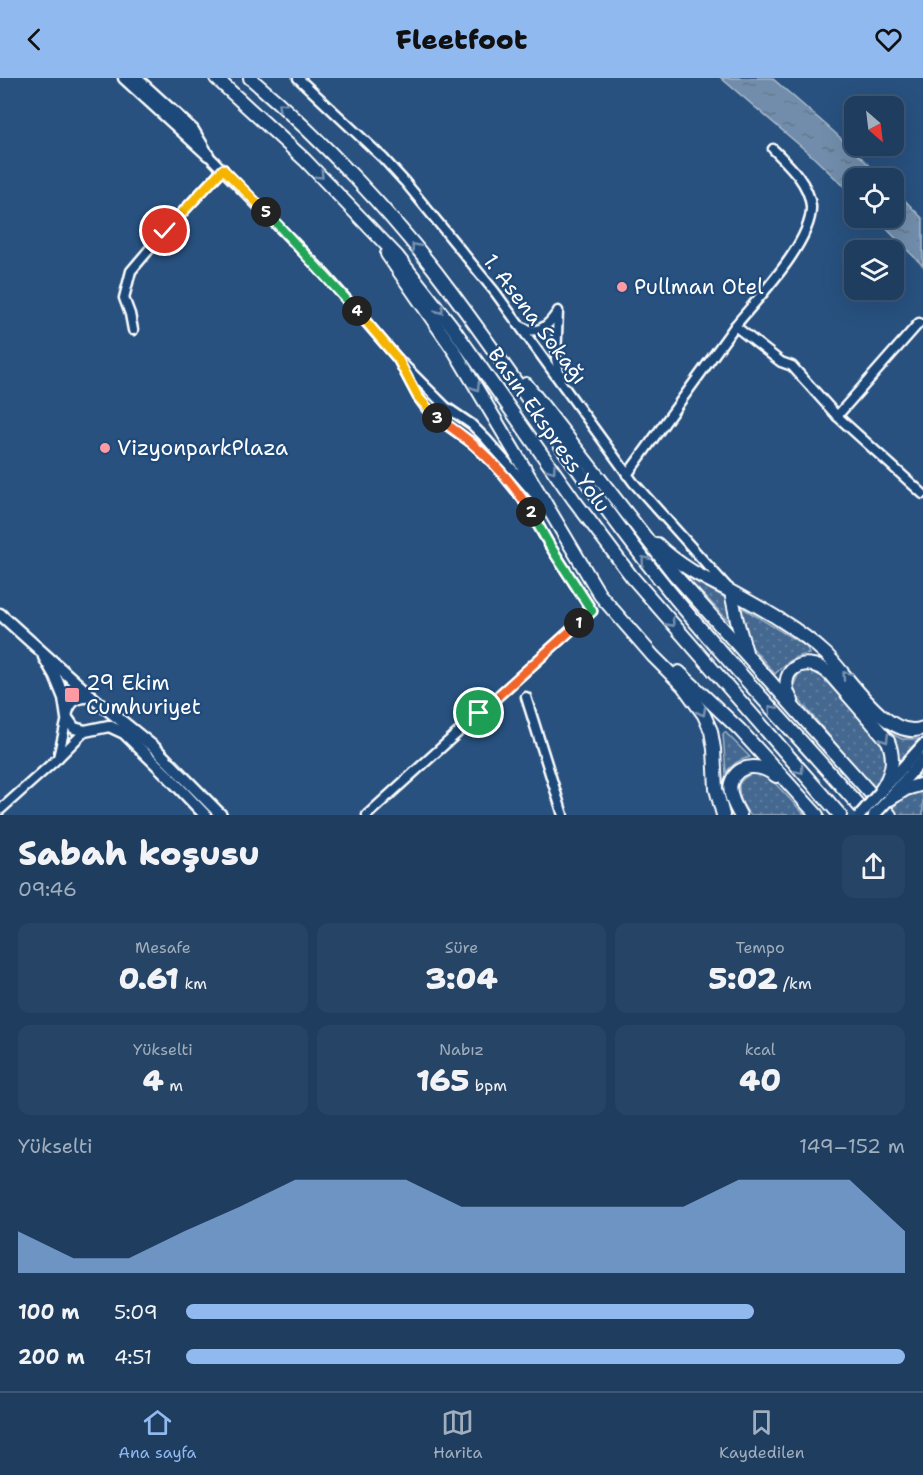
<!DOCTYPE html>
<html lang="tr">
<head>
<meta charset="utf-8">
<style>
	body { margin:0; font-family:"Shantell Sans",sans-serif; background:#264465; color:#f1f3f6; height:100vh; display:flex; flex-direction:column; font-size:22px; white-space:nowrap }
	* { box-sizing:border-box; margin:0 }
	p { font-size:20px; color:#a1aebd }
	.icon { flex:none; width:33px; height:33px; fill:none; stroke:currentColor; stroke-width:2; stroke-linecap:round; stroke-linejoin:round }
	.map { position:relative; height:737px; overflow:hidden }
	.drawer { display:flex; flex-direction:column; background:#1e3d5f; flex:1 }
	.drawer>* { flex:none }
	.needle { width:39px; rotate:152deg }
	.buttons { position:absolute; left:844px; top:18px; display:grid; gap:12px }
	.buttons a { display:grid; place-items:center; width:60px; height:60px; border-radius:12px; background:#1e3d5f; box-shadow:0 6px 24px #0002,0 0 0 2px #3c5674; font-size:30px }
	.pin { position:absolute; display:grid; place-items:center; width:51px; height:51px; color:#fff; margin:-26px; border:3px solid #fff; border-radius:50%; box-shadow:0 2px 6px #0007 }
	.km { position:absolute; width:30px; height:30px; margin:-15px; border-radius:50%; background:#222; color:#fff; font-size:16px; line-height:30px; text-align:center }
	.round { display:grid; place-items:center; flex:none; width:63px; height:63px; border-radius:12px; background:#264465 }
	.head { display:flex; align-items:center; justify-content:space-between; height:102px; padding:0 18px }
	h1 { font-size:33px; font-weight:800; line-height:45px }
	.metrics { display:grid; grid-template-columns:repeat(3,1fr); gap:9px; height:102px; padding:6px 18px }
	.metrics div { display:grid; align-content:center; border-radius:12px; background:#264465; text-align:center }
	.metrics b { font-size:30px; font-weight:800 }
	.metrics small { font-size:16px; font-weight:400 }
	.metrics p { font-size:16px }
	.chart { height:168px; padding:12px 18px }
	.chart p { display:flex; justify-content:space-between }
	.chart svg { width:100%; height:108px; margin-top:6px; fill:#90b9f0; opacity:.7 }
	ul { padding:0 18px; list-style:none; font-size:20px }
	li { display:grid; grid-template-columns:96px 72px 1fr; align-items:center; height:45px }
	li i { height:15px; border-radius:8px; background:#90b9f0 }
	header { display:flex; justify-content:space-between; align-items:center; height:78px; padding:0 18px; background:#90b9f0; color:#111; font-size:27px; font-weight:800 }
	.tabs { display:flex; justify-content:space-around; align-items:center; height:84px; border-top:2px solid #3c5674; background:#1e3d5f; font-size:16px; color:#a1aebd }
	.tabs a { display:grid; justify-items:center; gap:3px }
	.tabs .selected { color:#90b9f0 }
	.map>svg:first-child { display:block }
</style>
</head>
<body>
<header><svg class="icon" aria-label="back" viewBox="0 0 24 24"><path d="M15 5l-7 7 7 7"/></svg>Fleetfoot<svg class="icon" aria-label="heart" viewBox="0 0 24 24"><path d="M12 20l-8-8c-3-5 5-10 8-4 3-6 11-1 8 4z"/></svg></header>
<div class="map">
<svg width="923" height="737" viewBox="0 0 923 737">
	<defs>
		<pattern id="green-dots" width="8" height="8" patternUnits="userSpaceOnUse" patternTransform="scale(1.5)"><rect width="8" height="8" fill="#446890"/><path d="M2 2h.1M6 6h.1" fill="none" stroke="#607fa1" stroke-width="1.8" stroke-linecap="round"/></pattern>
		<pattern id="water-ripples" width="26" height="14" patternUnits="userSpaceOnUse" patternTransform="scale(1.5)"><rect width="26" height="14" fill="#718dab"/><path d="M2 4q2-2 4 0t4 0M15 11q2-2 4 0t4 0" fill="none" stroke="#64768a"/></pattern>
	</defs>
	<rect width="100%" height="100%" fill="#28517f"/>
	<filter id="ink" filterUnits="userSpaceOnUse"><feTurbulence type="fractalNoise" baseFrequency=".0167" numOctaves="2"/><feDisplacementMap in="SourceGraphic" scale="12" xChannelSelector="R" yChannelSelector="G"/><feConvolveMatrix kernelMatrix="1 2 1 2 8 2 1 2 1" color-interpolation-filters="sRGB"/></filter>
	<g filter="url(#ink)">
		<g fill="url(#green-dots)" stroke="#a2b4c8" stroke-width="1.5">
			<polygon points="689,500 726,520 732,546 688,501"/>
			<path d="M738 527 807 569 809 576C795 577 785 586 775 596L746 562Z"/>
			<path d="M808 593 814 594 821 598 881 663 885 673 888 683 885 697 873 710 796 618C792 609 795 602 800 594Z"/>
			<path d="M725 654 750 679C739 682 732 686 726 695L723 656Z"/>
			<polygon points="888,654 902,661 923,661 899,688 897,671"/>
			<path d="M750 695H762L769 699 805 737H750C742 727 738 718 739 705Z"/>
			<polygon points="923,712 923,737 897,737 891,731 909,715"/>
		</g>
		<g fill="url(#water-ripples)" stroke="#aabbcd" stroke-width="1.5">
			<polygon points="721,0 772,0 833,53 883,100 855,100 855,119 811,77"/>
			<polygon points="894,111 923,141 923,188 876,140 894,140"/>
		</g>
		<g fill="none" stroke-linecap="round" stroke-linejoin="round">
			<defs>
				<g id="minor">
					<polyline points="298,0 383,80 405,104 495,214 633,404 729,511"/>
					<path d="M773 71C788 86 809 105 811 128 813 163 758 220 735 248L781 284 792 288 837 338 923 416"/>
					<polyline points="208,77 321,192 398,281 446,329 471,346 486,361 536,418"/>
					<polyline points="558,233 556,281 560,299"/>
					<path d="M521 248C535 259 548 248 556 236"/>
					<polyline points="133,252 130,236 124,220 131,193 165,153 223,91"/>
					<polyline points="837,338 919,245"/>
					<polyline points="627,397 735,248"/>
					<polyline points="526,619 563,737"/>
					<polyline points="67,640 58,680 85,653"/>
					<polyline points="0,732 58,680"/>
					<polyline points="367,737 592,533 550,468 523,421 496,388 475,367 434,338 426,330 418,319 398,281"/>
				</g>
				<g id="major">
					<polyline points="124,0 208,77"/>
					<polyline points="136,0 193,52 205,72"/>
					<polyline points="0,536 92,619 155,670 221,737"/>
					<polyline points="44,579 55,598 64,620 67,640 74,650 85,653 109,648 124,655 166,696 205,737"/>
					<path d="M67 634C71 621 79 618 92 619"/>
					<polyline points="885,709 923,667"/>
					<polyline points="891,718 923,681"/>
				</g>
				<g id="highway">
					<polyline points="216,0 305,82 397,178 451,247 574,422 632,499 840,737"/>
					<path d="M250 0C323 62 395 138 452 215 513 297 568 381 630 463 702 559 788 646 867 737"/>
					<polyline points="387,176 455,274 600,517 653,578 683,608 704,637 711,653 714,671 716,711 723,737"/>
					<polyline points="526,306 674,496 890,737"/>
					<path d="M657 466C678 487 703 500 730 513 763 531 799 551 826 576 848 597 888 665 923 650"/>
					<polyline points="731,514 737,543 746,574"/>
					<polyline points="679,594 740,652 817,737"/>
					<path d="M792 623C774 594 803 574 829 595L888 663C896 683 891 697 880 714"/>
					<polyline points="887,723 906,711 923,706"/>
					<path d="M740 737C735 728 728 715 731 705 738 683 763 687 776 698"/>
				</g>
			</defs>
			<use href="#minor" stroke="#fff" stroke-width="13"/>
			<use href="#major" stroke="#fff" stroke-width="15"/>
			<use href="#highway" stroke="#fff" stroke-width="16"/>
			<use href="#minor" stroke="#1f4a7a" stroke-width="8"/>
			<use href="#major" stroke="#1f4a7a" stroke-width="10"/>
			<use href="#highway" stroke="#1f4a7a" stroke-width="12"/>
			<defs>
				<g id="major-bridge">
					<polyline points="860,737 880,714"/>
					<polyline points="874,737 887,723"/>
				</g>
			</defs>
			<use href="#major-bridge" stroke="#fff" stroke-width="15" stroke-linecap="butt"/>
			<use href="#major-bridge" stroke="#1f4a7a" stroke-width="10"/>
		</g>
		<defs><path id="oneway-chevron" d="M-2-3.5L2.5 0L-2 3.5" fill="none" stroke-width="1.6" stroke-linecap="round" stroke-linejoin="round" transform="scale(1.5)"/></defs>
		<g stroke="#7992af">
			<use href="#oneway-chevron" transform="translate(281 28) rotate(-137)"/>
			<use href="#oneway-chevron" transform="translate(320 97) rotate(45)"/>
			<use href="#oneway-chevron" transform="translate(415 169) rotate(-130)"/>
			<use href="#oneway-chevron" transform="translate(440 232) rotate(53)"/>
			<use href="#oneway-chevron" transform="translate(476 309) rotate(59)"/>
			<use href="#oneway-chevron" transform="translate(552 391) rotate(55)"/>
			<use href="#oneway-chevron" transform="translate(645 482) rotate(-129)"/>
			<use href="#oneway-chevron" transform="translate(671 545) rotate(49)"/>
			<use href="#oneway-chevron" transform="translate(846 597) rotate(-131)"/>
			<use href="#oneway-chevron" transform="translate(772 631) rotate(-131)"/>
			<use href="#oneway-chevron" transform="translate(702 634) rotate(61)"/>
			<use href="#oneway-chevron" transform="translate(885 661) rotate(59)"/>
			<use href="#oneway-chevron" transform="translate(800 692) rotate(49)"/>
		</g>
	</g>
	<g fill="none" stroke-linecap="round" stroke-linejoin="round" filter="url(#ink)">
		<defs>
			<polyline id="split-1" points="479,635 579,545"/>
			<polyline id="split-2" points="531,434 550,468 592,533 579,545"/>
			<path id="split-3" d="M437 340C475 364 507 395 531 434"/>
			<polyline id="split-4" points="357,233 398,281 418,319 437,340"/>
			<polyline id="split-5" points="266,134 357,233"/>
			<polyline id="split-6" points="165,153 223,91 266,134"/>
		</defs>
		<use href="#split-1" stroke="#fff" stroke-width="12"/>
		<use href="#split-2" stroke="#fff" stroke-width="12"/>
		<use href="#split-3" stroke="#fff" stroke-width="12"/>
		<use href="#split-4" stroke="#fff" stroke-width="12"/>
		<use href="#split-5" stroke="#fff" stroke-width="12"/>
		<use href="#split-6" stroke="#fff" stroke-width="12"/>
		<use href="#split-1" stroke="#f0652b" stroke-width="8"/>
		<use href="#split-2" stroke="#22a559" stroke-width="8"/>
		<use href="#split-3" stroke="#f0652b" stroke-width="8"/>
		<use href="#split-4" stroke="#f5b400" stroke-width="8"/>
		<use href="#split-5" stroke="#22a559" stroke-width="8"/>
		<use href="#split-6" stroke="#f5b400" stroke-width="8"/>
	</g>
	<g fill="#ff9aa2" stroke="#1f4a7a" stroke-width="2">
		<circle cx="622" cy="209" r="6"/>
		<circle cx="105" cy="370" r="6"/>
		<rect x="64" y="609" width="16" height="16" rx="3"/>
	</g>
	<g text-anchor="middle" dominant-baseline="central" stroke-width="4.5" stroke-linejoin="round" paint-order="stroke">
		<g font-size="21" fill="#fff" stroke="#1f4a7a" text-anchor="start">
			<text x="634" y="209">Pullman Otel</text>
			<text x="117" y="370">VizyonparkPlaza</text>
			<text x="86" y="605">29 Ekim<tspan x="86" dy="24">Cumhuriyet</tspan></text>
		</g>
		<g font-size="21" fill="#fff" stroke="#1f4a7a">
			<text transform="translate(535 241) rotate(53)">1. Asena Sokağı</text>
			<text transform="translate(549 352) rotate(55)">Basın Ekspress Yolu</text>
		</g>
	</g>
</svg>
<div class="buttons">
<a><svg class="needle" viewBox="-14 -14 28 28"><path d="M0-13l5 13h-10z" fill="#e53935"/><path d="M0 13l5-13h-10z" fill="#a1aebd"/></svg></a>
<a><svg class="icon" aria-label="locate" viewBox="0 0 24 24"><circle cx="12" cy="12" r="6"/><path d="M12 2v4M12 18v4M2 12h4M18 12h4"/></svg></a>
<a><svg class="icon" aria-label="layers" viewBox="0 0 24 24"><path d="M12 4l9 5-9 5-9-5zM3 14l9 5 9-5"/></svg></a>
</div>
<div class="pin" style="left:479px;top:635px;background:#1e9e55"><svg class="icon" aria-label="arrive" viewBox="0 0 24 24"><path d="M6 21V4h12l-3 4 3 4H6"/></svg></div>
<div class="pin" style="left:165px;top:153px;background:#d93025"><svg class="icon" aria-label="check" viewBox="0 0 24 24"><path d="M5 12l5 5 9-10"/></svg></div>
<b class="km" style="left:579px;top:545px">1</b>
<b class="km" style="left:531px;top:434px">2</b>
<b class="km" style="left:437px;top:340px">3</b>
<b class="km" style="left:357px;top:233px">4</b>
<b class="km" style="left:266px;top:134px">5</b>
</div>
<section class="drawer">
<div class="head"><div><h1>Sabah koşusu</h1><p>09:46</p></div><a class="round"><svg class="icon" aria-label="share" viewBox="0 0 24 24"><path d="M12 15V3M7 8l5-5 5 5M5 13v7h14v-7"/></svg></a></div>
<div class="metrics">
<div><p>Mesafe</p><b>0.61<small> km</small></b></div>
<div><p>Süre</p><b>3:04</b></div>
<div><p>Tempo</p><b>5:02<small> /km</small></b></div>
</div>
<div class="metrics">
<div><p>Yükselti</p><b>4<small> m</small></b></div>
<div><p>Nabız</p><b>165<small> bpm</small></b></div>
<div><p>kcal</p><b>40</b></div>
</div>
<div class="chart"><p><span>Yükselti</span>149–152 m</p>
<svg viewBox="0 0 160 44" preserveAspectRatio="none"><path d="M0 44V27L10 38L20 38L30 27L40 17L50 6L60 6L70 6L80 17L90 17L100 17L110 17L120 17L130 6L140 6L150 6L160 27V44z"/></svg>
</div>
<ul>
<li><b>100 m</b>5:09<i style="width:79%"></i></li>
<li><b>200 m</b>4:51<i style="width:100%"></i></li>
</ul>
</section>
<nav class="tabs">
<a class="selected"><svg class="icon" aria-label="home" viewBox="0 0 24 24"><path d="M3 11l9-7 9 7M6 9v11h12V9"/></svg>Ana sayfa</a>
<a><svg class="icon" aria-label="map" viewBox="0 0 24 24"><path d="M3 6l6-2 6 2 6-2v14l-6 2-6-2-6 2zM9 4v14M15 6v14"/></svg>Harita</a>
<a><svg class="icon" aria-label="saved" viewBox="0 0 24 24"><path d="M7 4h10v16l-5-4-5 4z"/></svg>Kaydedilen</a>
</nav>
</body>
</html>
